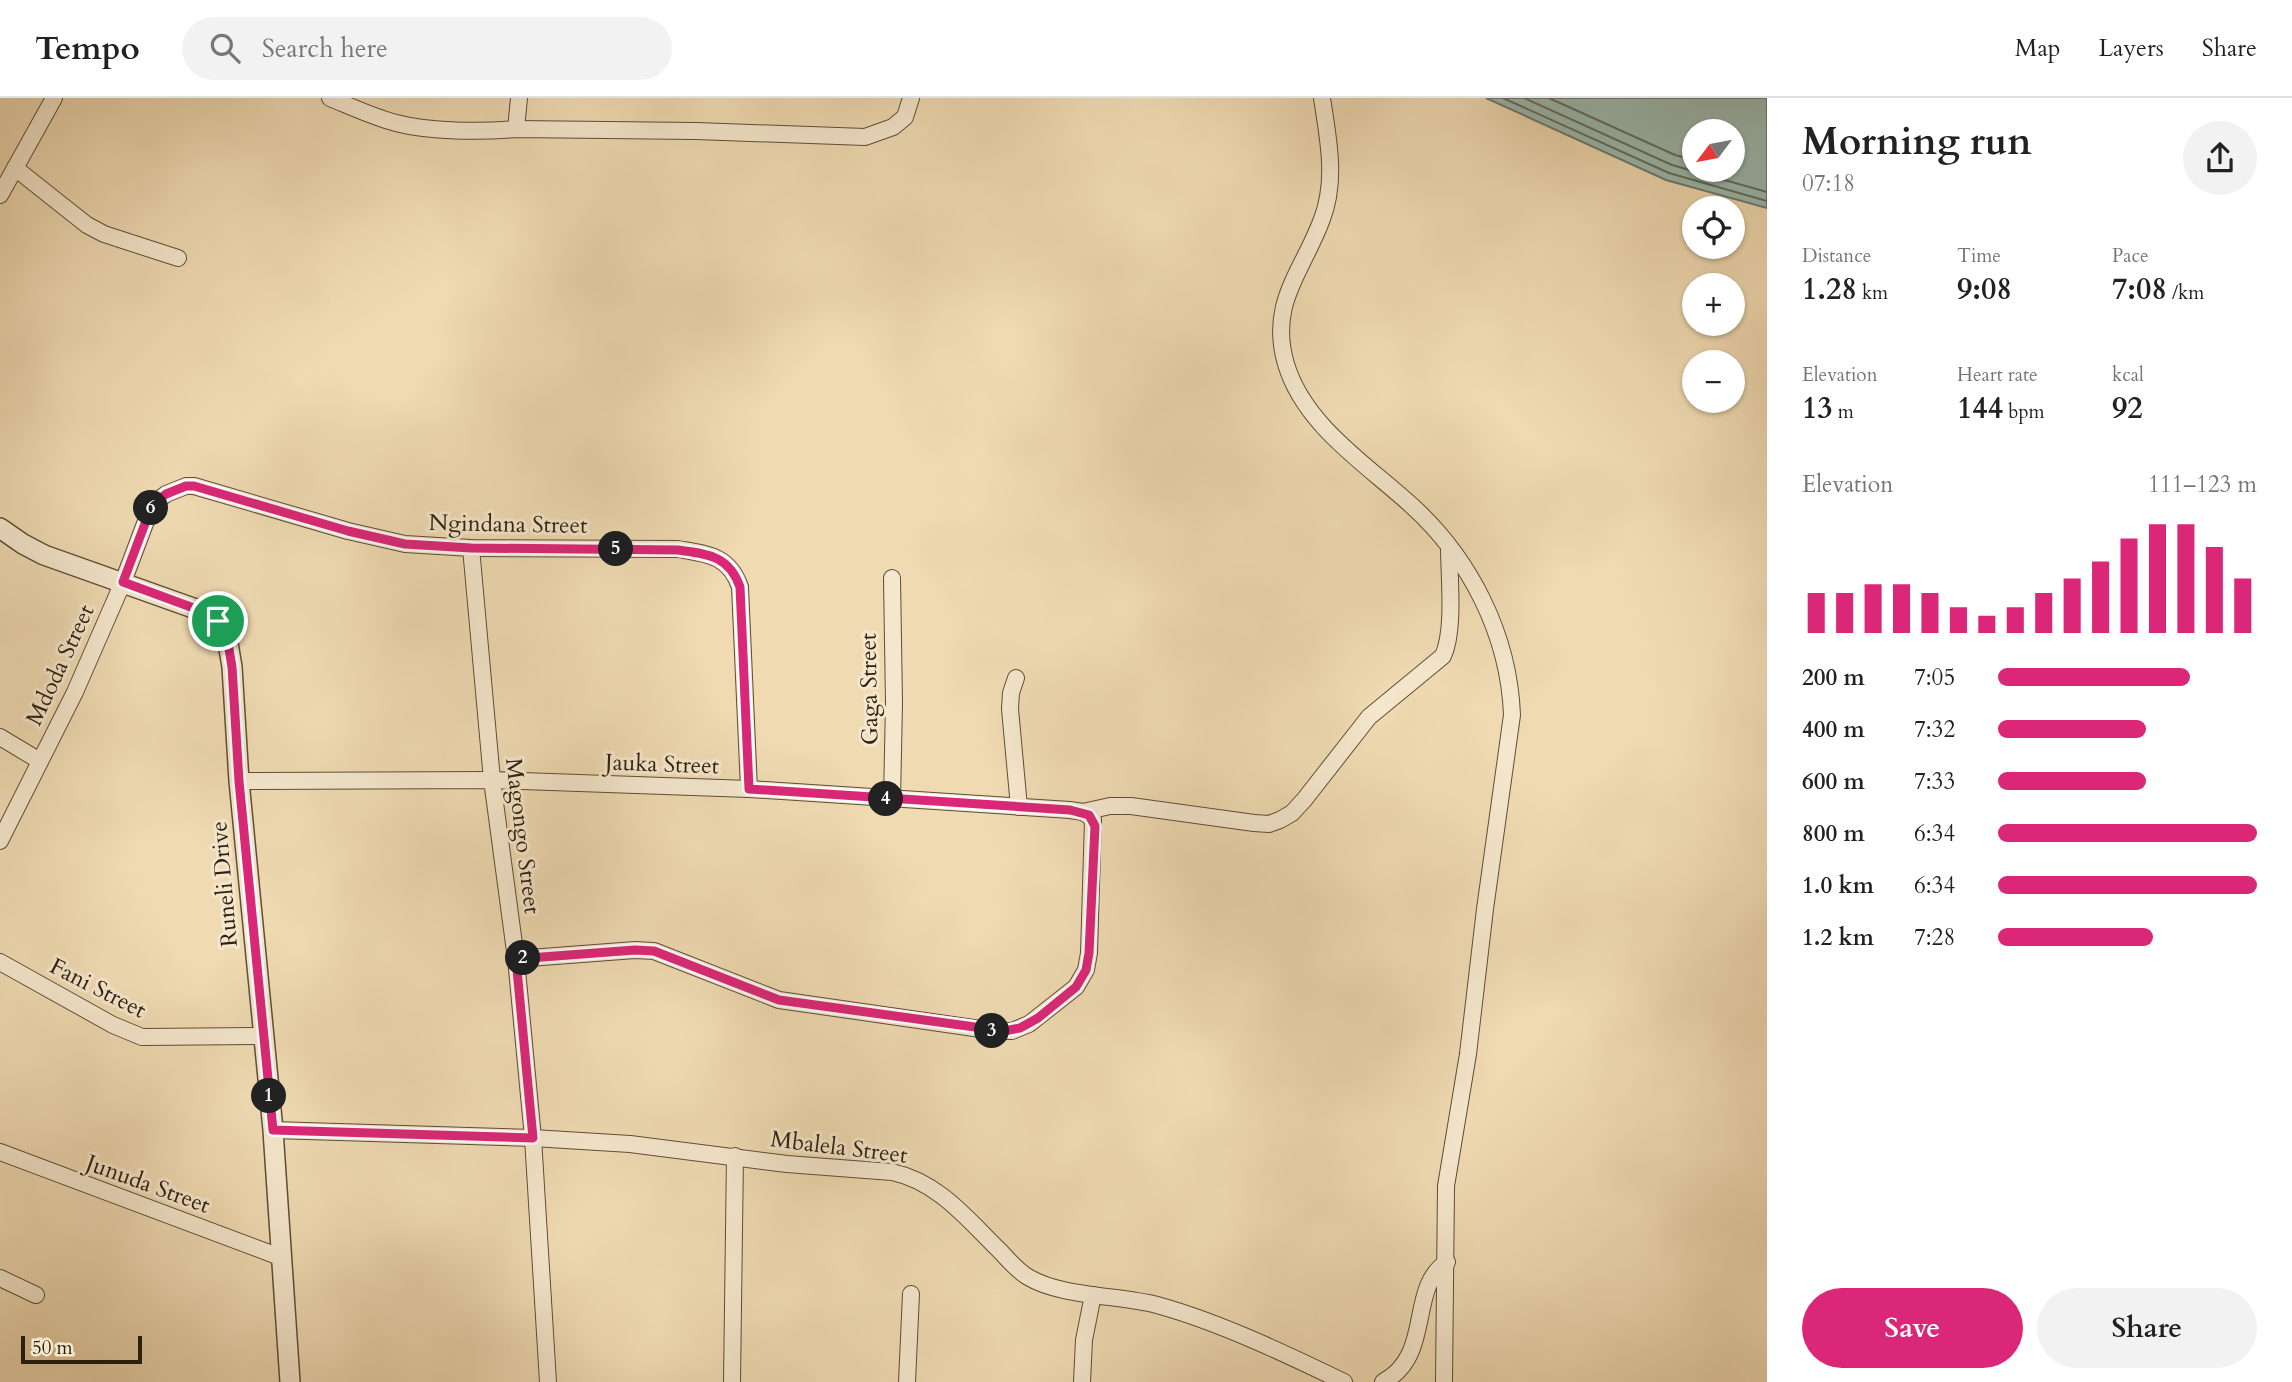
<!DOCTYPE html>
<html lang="en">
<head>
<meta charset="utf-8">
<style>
	body { margin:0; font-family:Cardo,serif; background:#f2f2f2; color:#222; height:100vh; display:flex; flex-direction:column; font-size:26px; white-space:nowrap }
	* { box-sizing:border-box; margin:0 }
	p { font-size:23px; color:#767676 }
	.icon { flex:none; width:38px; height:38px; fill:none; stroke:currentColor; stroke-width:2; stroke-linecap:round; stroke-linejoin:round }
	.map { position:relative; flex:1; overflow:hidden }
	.side { display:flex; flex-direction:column; background:#fff; width:525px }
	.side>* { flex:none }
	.needle { width:46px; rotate:238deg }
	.controls { position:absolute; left:1682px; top:21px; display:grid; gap:14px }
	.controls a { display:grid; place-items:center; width:63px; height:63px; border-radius:50%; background:#fff; box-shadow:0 2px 5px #0004; font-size:35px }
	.scale { position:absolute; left:21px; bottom:18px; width:121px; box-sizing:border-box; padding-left:7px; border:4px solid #2e200d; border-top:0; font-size:19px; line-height:24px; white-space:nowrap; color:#2e200d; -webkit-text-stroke:5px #f5e7cd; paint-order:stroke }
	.pin { position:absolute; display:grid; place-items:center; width:60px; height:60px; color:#fff; margin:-30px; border:4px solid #fff; border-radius:50%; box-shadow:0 2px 7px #0007 }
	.km { position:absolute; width:35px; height:35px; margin:-18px; border-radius:50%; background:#222; color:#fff; font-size:19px; line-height:35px; text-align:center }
	.round { display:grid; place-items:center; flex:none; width:74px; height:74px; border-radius:37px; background:#f2f2f2 }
	.head { display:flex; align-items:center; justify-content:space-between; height:119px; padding:0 35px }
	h1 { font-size:38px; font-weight:600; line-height:52px }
	.figures { display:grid; grid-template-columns:repeat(3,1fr); gap:10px; height:119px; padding:7px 35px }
	.figures div { display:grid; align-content:center }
	.figures b { font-size:30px; font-weight:600 }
	.figures small { font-size:19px; font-weight:400 }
	.figures p { font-size:19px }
	.chart { height:196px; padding:14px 35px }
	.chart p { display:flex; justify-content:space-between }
	.chart svg { width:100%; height:126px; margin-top:7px; stroke:#db2777; stroke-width:6 }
	.primary-button { display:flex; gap:14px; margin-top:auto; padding:14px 35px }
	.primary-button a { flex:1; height:80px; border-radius:42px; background:#db2777; color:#fff; font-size:28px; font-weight:600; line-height:80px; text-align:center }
	.primary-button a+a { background:#f2f2f2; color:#222 }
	ul { padding:0 35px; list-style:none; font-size:23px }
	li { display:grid; grid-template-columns:112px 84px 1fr; align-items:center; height:52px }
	li i { height:18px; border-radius:9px; background:#db2777 }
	header { display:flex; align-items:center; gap:42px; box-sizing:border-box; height:98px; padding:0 35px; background:#fff; border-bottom:2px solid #e0e0e0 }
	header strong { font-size:33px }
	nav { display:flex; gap:38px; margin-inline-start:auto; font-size:24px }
	.search { width:490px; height:63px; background:#f2f2f2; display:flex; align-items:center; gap:18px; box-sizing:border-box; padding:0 24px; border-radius:38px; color:#767676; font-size:26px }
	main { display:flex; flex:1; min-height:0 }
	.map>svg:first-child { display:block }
</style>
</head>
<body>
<header>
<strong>Tempo</strong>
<div class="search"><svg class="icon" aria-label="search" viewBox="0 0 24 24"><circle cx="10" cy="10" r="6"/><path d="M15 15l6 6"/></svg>Search here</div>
<nav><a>Map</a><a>Layers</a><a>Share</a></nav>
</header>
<main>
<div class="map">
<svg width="1767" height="1284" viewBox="0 0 1767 1284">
	<rect width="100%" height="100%" fill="#efdab2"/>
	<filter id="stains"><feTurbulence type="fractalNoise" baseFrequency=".00286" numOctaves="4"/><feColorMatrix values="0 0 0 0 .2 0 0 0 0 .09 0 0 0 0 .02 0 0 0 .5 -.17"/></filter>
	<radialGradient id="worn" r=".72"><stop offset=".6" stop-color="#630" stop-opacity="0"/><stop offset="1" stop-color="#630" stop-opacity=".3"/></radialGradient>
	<path fill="#9abab1" stroke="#6f7c6f" stroke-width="2" fill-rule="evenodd" d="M1486 0H1767V110L1666 82ZM1694 33H1732V72H1694Z"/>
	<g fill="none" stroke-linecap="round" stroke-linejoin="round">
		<g stroke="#646d5f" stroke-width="2">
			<polyline points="1503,0 1669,75 1767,103"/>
			<polyline points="1524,0 1672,67 1767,94"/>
			<polyline points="1549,0 1675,57 1694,62"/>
		</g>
		<defs>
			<g id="minor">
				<path d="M330 0C352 9 373 19 396 25 430 34 482 34 516 31L696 33 865 39 893 29 905 19 911 0"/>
				<path d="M1322 0C1328 40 1337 82 1322 121 1303 173 1268 205 1286 266 1304 327 1366 366 1411 407 1470 460 1509 537 1512 617L1485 811 1468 956 1446 1088 1444 1284"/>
				<polyline points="516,31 519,0"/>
				<polyline points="15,70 87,127 104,136 178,160"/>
				<polyline points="0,97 54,0"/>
				<polyline points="471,450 492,682 516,861 533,1040 548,1284"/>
				<polyline points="1016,580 1011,595 1010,611 1019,709"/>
				<polyline points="0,639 40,663"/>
				<polyline points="239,683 492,682 749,691 1070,712 1083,714 1093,721 1089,855 1086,872 1076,889 1029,926 1012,933 995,933 779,902 654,853 635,852 516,861"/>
				<polyline points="892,702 894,605 892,480"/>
				<path d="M1083 714 1110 708H1131L1254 725 1269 726 1280 722 1292 715 1304 702 1369 619 1443 558C1455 532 1449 479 1449 449"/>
				<path d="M0 743 75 594 123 484 152 407 166 396 186 388H194L348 433 405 446 471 450 678 451C707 456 729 457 740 489L749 691"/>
				<polyline points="0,864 113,927 142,939 263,938"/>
				<path d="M273 1032 533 1040 630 1046 787 1066 892 1074C939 1084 968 1122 1001 1154 1009 1163 1018 1173 1028 1179 1061 1199 1119 1197 1157 1207 1219 1224 1286 1256 1344 1284"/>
				<polyline points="0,1054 280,1159"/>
				<polyline points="0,1180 36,1197"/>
				<polyline points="732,1284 735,1058"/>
				<polyline points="907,1284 911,1196"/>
				<polyline points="1082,1284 1084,1242 1093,1197"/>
				<path d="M1383 1284C1434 1257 1407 1190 1447 1164"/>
			</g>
			<polyline id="tertiary" points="0,430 23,446 44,457 210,516 218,523 227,539 232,569 239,683 273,1032 290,1284"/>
		</defs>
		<use href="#minor" stroke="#5e4e36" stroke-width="18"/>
		<use href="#tertiary" stroke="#5e4e36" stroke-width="22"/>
		<use href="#minor" stroke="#f5e7cd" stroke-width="16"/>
		<use href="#tertiary" stroke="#f5e7cd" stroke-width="19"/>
	</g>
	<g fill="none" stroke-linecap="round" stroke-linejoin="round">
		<defs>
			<path id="route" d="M186 388H194L348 433 405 446 471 450 678 452C707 456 729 457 740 489L749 691 1070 712 1089 717 1095 728 1089 855 1086 872 1076 889 1038 920 1020 930 1004 933 779 902 654 853 635 852 516 861 533 1040 273 1032 239 683 232 569 227 539 218 523 210 516 123 484 152 407 166 396Z"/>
		</defs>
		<use href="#route" stroke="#fff" stroke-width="14"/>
		<use href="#route" stroke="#db2777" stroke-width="9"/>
	</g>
	<g text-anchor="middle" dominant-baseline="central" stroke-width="6" stroke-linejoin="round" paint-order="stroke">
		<g font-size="23" fill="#2e200d" stroke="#f5e7cd">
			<text transform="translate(508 426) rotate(1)">Ngindana Street</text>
			<text transform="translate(60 567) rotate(-65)">Mdoda Street</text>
			<text transform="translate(869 591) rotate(-91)">Gaga Street</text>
			<text transform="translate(662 666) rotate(2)">Jauka Street</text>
			<text transform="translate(523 738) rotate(83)">Magongo Street</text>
			<text transform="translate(224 786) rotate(-95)">Runeli Drive</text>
			<text transform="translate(98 890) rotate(27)">Fani Street</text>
			<text transform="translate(839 1049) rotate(7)">Mbalela Street</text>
			<text transform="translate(148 1086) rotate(20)">Junuda Street</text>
		</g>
	</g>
	<rect width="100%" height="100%" filter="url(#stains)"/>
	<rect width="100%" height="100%" fill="url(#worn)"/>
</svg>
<div class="controls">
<a><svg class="needle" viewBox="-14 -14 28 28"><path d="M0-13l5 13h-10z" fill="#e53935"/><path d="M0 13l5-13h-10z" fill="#767676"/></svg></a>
<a><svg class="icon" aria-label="locate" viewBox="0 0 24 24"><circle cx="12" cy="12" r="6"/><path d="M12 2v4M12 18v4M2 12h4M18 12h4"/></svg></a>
<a>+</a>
<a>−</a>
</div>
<div class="scale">50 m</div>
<div class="pin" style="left:218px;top:523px;background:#1e9e55"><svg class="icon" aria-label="arrive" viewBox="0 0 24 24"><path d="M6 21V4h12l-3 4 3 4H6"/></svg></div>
<b class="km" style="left:269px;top:998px">1</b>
<b class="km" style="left:523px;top:860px">2</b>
<b class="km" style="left:992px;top:933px">3</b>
<b class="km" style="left:886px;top:701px">4</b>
<b class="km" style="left:616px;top:451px">5</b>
<b class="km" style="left:151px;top:410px">6</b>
</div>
<section class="side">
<div class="head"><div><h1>Morning run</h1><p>07:18</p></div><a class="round"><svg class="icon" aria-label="share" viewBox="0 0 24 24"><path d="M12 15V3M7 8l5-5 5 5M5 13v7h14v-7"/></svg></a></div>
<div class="figures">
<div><p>Distance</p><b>1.28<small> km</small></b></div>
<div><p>Time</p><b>9:08</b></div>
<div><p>Pace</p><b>7:08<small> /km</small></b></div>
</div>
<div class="figures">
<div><p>Elevation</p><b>13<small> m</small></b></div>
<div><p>Heart rate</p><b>144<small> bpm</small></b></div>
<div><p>kcal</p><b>92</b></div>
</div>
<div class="chart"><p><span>Elevation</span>111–123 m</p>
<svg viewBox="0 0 160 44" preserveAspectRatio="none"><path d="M5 44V30M15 44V30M25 44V27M35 44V27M45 44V30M55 44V35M65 44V38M75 44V35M85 44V30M95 44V25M105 44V19M115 44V11M125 44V6M135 44V6M145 44V14M155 44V25"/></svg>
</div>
<ul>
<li><b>200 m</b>7:05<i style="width:74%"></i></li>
<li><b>400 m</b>7:32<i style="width:57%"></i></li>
<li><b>600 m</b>7:33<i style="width:57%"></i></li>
<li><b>800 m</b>6:34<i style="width:100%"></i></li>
<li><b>1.0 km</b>6:34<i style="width:100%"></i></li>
<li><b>1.2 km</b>7:28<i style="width:60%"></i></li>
</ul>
<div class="primary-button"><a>Save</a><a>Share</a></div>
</section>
</main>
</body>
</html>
